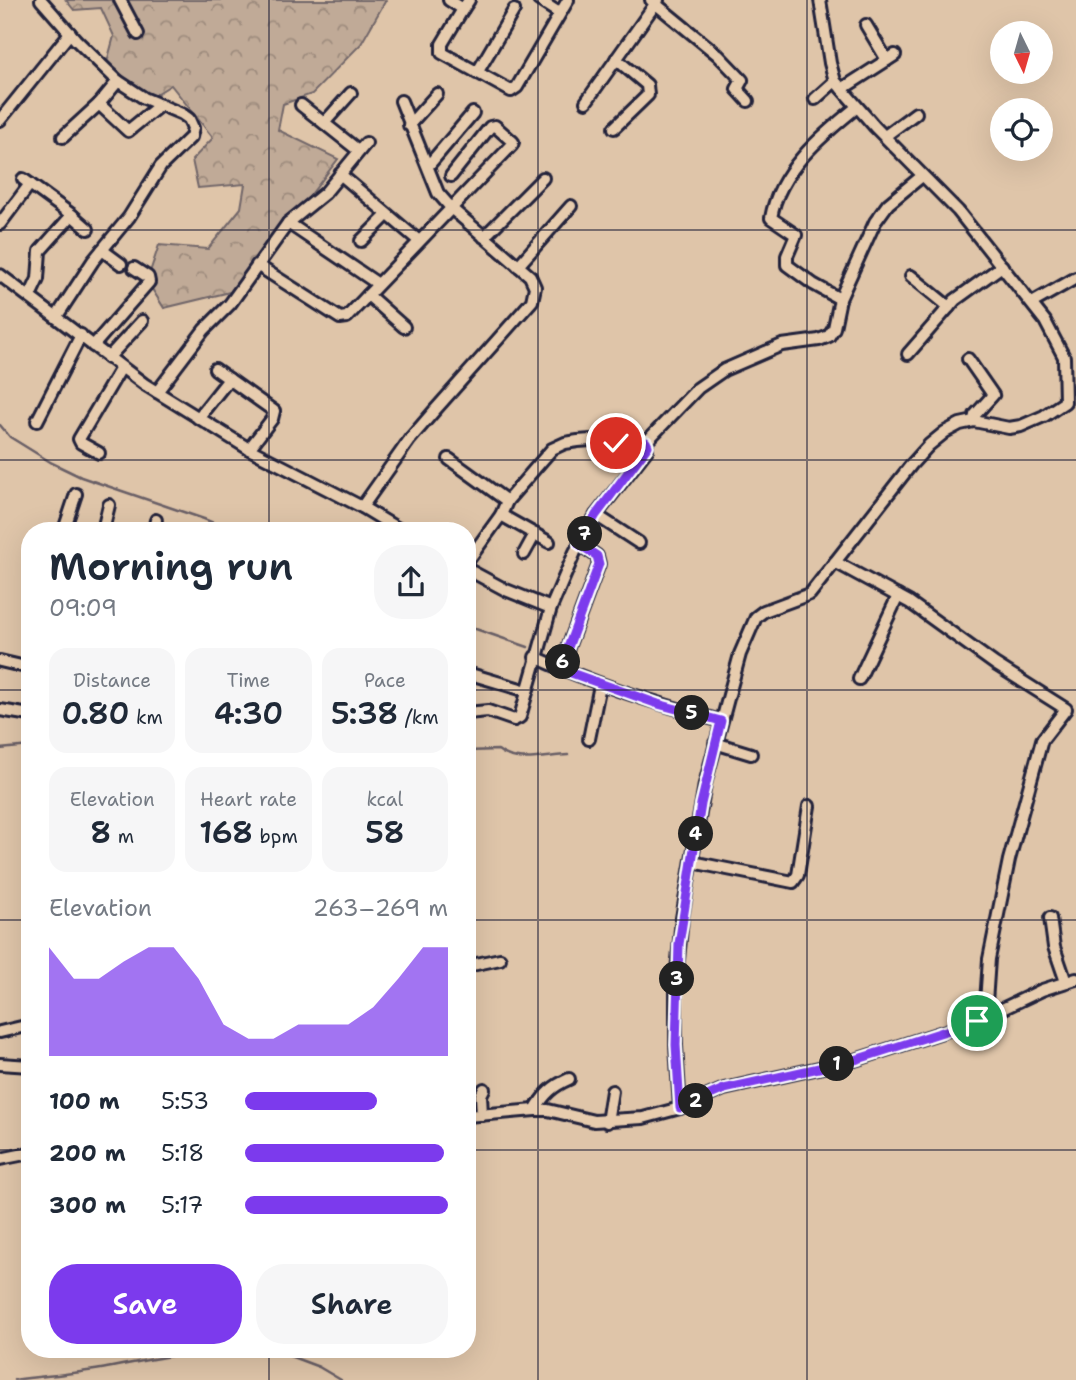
<!DOCTYPE html>
<html lang="en">
<head>
<meta charset="utf-8">
<style>
	body { margin:0; font-family:"Shantell Sans",sans-serif; background:#f6f6f7; color:#1f2937; height:100vh; display:flex; flex-direction:column; font-size:26px; white-space:nowrap }
	* { box-sizing:border-box; margin:0 }
	p { font-size:23px; color:#747a83 }
	.icon { flex:none; width:38px; height:38px; fill:none; stroke:currentColor; stroke-width:2; stroke-linecap:round; stroke-linejoin:round }
	.map { position:relative; flex:1; overflow:hidden }
	.panel { position:absolute; left:21px; top:522px; width:455px; height:836px; display:flex; flex-direction:column; background:#fff; border-radius:28px; box-shadow:0 7px 28px #0002 }
	.panel>* { flex:none }
	.needle { width:46px; rotate:175deg }
	.controls { position:absolute; left:990px; top:21px; display:grid; gap:14px }
	.controls a { display:grid; place-items:center; width:63px; height:63px; border-radius:50%; background:#fff; box-shadow:0 7px 28px #0002; font-size:35px }
	.pin { position:absolute; display:grid; place-items:center; width:60px; height:60px; color:#fff; margin:-30px; border:4px solid #fff; border-radius:50%; box-shadow:0 2px 7px #0007 }
	.km { position:absolute; width:35px; height:35px; margin:-18px; border-radius:50%; background:#222; color:#fff; font-size:19px; line-height:35px; text-align:center }
	.round { display:grid; place-items:center; flex:none; width:74px; height:74px; border-radius:28px; background:#f6f6f7 }
	.summary { display:flex; align-items:center; justify-content:space-between; height:119px; padding:0 28px }
	h1 { font-size:38px; font-weight:600; line-height:52px }
	.stats { display:grid; grid-template-columns:repeat(3,1fr); gap:10px; height:119px; padding:7px 28px }
	.stats div { display:grid; align-content:center; border-radius:18px; background:#f6f6f7; text-align:center }
	.stats b { font-size:30px; font-weight:600 }
	.stats small { font-size:19px; font-weight:400 }
	.stats p { font-size:19px }
	.chart { height:196px; padding:14px 28px }
	.chart p { display:flex; justify-content:space-between }
	.chart svg { width:100%; height:126px; margin-top:7px; fill:#7c3aed; opacity:.7 }
	.button { display:flex; gap:14px; margin-top:auto; padding:14px 28px }
	.button a { flex:1; height:80px; border-radius:28px; background:#7c3aed; color:#fff; font-size:28px; font-weight:600; line-height:80px; text-align:center }
	.button a+a { background:#f6f6f7; color:#1f2937 }
	ul { padding:0 28px; list-style:none; font-size:23px }
	li { display:grid; grid-template-columns:112px 84px 1fr; align-items:center; height:52px }
	li i { height:18px; border-radius:9px; background:#7c3aed }
	.map>svg:first-child { display:block }
</style>
</head>
<body>
<div class="map">
<svg width="1076" height="1380" viewBox="0 0 1076 1380">
	<defs>
		<pattern id="forest-crowns" width="20" height="18" patternUnits="userSpaceOnUse" patternTransform="scale(1.75)"><rect width="20" height="18" fill="#c0aa97"/><path d="M2 6a3 3 0 1 1 6 0M12 15a3 3 0 1 1 6 0" fill="none" stroke="#9c8a7c"/></pattern>
	</defs>
	<rect width="100%" height="100%" fill="#dfc5a9"/>
	<filter id="ink" filterUnits="userSpaceOnUse"><feTurbulence type="fractalNoise" baseFrequency=".0143" numOctaves="2"/><feDisplacementMap in="SourceGraphic" scale="14" xChannelSelector="R" yChannelSelector="G"/><feConvolveMatrix kernelMatrix="1 2 1 2 8 2 1 2 1" color-interpolation-filters="sRGB"/></filter>
	<g filter="url(#ink)">
		<polygon fill="url(#forest-crowns)" stroke="#716669" stroke-width="2" points="66,0 386,0 361,44 312,94 283,104 278,130 338,159 238,290 164,308 147,281 159,245 208,249 241,208 245,184 198,188 192,160 213,138 171,85 145,101 107,62 114,36 101,8 74,10"/>
		<g fill="none" stroke-linecap="round" stroke-linejoin="round">
			<g stroke="#695f66" stroke-width="2.5">
				<polyline points="0,425 10,437 52,463 81,477 204,519 230,530"/>
				<polyline points="467,626 528,647"/>
				<polyline points="0,749 30,746"/>
				<path d="M467 751 498 750C517 765 544 756 568 755"/>
				<polyline points="271,1349 319,1367 341,1380"/>
				<path d="M14 1380C43 1376 72 1374 101 1369 148 1360 194 1350 242 1349"/>
			</g>
			<defs>
				<g id="minor">
					<polyline points="41,0 76,40 118,81 144,98 182,114 189,119 193,128 191,137 161,166 129,217 93,261 57,316"/>
					<polyline points="120,0 138,34"/>
					<polyline points="449,0 463,9 469,0"/>
					<polyline points="539,0 559,13"/>
					<polyline points="651,0 718,55 742,80 737,89 748,101"/>
					<polyline points="463,9 442,44 442,53 511,91 517,87 568,0"/>
					<polyline points="866,25 887,60"/>
					<polyline points="477,73 514,10"/>
					<polyline points="842,89 895,55"/>
					<polyline points="815,99 835,81"/>
					<polyline points="586,102 658,0"/>
					<polyline points="99,104 118,81"/>
					<polyline points="301,105 359,151"/>
					<polyline points="0,120 70,33"/>
					<polyline points="325,122 351,93"/>
					<polyline points="409,125 437,94"/>
					<polyline points="614,128 648,95 647,85 616,59"/>
					<polyline points="885,136 916,113"/>
					<polyline points="63,137 99,104 128,131 160,105"/>
					<polyline points="428,166 473,113"/>
					<polyline points="340,174 419,241"/>
					<polyline points="23,179 72,215 40,251 38,279 30,296"/>
					<polyline points="72,215 88,229"/>
					<polyline points="288,223 378,284"/>
					<polyline points="0,224 30,184"/>
					<polyline points="484,237 543,178"/>
					<polyline points="361,241 387,215"/>
					<polyline points="102,250 121,264"/>
					<polyline points="257,265 340,318 347,317 512,145 513,142 495,126 490,127 451,176"/>
					<polyline points="518,266 571,206"/>
					<polyline points="0,275 144,384 249,449 362,507 400,530"/>
					<polyline points="911,276 949,307"/>
					<polyline points="368,295 404,327"/>
					<path d="M840 299 813 284 787 265V256L796 235 771 218C779 171 821 136 857 107"/>
					<polyline points="1032,303 1076,278"/>
					<polyline points="93,346 149,282 148,277 134,268"/>
					<polyline points="908,354 955,300 1002,266"/>
					<polyline points="108,358 142,321"/>
					<polyline points="968,359 993,395 975,415 974,421"/>
					<polyline points="215,369 274,411 272,419 249,449"/>
					<polyline points="157,392 204,330 230,304 288,223 325,193 366,143"/>
					<polyline points="198,418 229,379"/>
					<polyline points="37,421 81,335"/>
					<polyline points="99,453 81,443 79,439 121,368"/>
					<polyline points="449,459 507,501"/>
					<polyline points="362,507 410,439 435,410 532,301 535,287 530,276 452,209 438,193 401,101"/>
					<polyline points="501,515 549,542"/>
					<polyline points="596,515 639,543"/>
					<polyline points="64,530 76,494"/>
					<polyline points="103,530 109,505"/>
					<polyline points="154,530 156,520"/>
					<polyline points="524,554 535,534"/>
					<polyline points="467,562 501,515 507,501 552,449 565,443 578,441 591,440 629,446 646,442 698,388 724,370 782,345 819,340 829,336 834,328 840,299 875,222 888,204 922,176"/>
					<polyline points="835,562 909,602 995,664 1066,709 1042,740 1009,860 989,959 985,1017"/>
					<polyline points="467,569 506,590 551,608"/>
					<path d="M535 657C596 685 657 704 721 721"/>
					<polyline points="0,661 30,668"/>
					<polyline points="560,669 599,564 597,556 579,544"/>
					<polyline points="467,673 527,691"/>
					<polyline points="859,679 898,596"/>
					<polyline points="0,710 30,715"/>
					<polyline points="467,713 488,711 514,720 520,717 551,608 575,552 596,515 647,450 646,442"/>
					<polyline points="589,739 600,685"/>
					<polyline points="715,743 751,754"/>
					<polyline points="692,862 793,882 798,875 809,806"/>
					<polyline points="1050,918 1054,947 1066,982"/>
					<polyline points="467,966 500,959"/>
					<polyline points="0,1032 30,1025"/>
					<polyline points="0,1064 30,1066"/>
					<polyline points="680,1108 676,1046 676,981 682,918 705,784 740,654 756,617 764,611 810,594 911,465 929,445 945,432 960,424 974,421 1009,428 1021,426 1044,416 1065,402 1064,357 1045,321 958,211 875,127 835,81 830,63 820,0"/>
					<path d="M535 1110C544 1094 553 1086 569 1079"/>
					<polyline points="482,1115 481,1095 484,1089"/>
					<polyline points="467,1116 535,1110 548,1110 594,1121 643,1118 680,1108 724,1089 855,1060 977,1021 1042,990 1076,979"/>
					<polyline points="607,1122 612,1091"/>
					<polyline points="0,1159 30,1153"/>
				</g>
			</defs>
			<use href="#minor" stroke="#22223b" stroke-width="16"/>
			<use href="#minor" stroke="#e7ccae" stroke-width="10"/>
		</g>
	</g>
	<g fill="none" stroke-linecap="round" stroke-linejoin="round" filter="url(#ink)">
		<defs>
			<polyline id="route" points="616,443 629,446 646,442 648,446 596,515 579,544 597,556 599,564 560,669 658,704 721,721 701,804 679,944 676,1045 680,1108 724,1089 855,1060 977,1021"/>
		</defs>
		<use href="#route" stroke="#fff" stroke-width="14"/>
		<use href="#route" stroke="#7c3aed" stroke-width="9"/>
	</g>
	<path fill="none" stroke="#22223b" stroke-width="2" stroke-opacity="0.55" d="M269 0V530M538 0V1380M807 0V1380M0 230H1076M0 460H1076M0 690H30M467 690H1076M0 920H30M467 920H1076M0 1150H30M467 1150H1076M269 1349V1380"/>
</svg>
<div class="controls">
<a><svg class="needle" viewBox="-14 -14 28 28"><path d="M0-13l5 13h-10z" fill="#e53935"/><path d="M0 13l5-13h-10z" fill="#747a83"/></svg></a>
<a><svg class="icon" aria-label="locate" viewBox="0 0 24 24"><circle cx="12" cy="12" r="6"/><path d="M12 2v4M12 18v4M2 12h4M18 12h4"/></svg></a>
</div>
<div class="pin" style="left:977px;top:1021px;background:#1e9e55"><svg class="icon" aria-label="arrive" viewBox="0 0 24 24"><path d="M6 21V4h12l-3 4 3 4H6"/></svg></div>
<div class="pin" style="left:616px;top:443px;background:#d93025"><svg class="icon" aria-label="check" viewBox="0 0 24 24"><path d="M5 12l5 5 9-10"/></svg></div>
<b class="km" style="left:837px;top:1064px">1</b>
<b class="km" style="left:696px;top:1101px">2</b>
<b class="km" style="left:677px;top:979px">3</b>
<b class="km" style="left:696px;top:834px">4</b>
<b class="km" style="left:692px;top:713px">5</b>
<b class="km" style="left:563px;top:662px">6</b>
<b class="km" style="left:585px;top:534px">7</b>
<section class="panel">
<div class="summary"><div><h1>Morning run</h1><p>09:09</p></div><a class="round"><svg class="icon" aria-label="share" viewBox="0 0 24 24"><path d="M12 15V3M7 8l5-5 5 5M5 13v7h14v-7"/></svg></a></div>
<div class="stats">
<div><p>Distance</p><b>0.80<small> km</small></b></div>
<div><p>Time</p><b>4:30</b></div>
<div><p>Pace</p><b>5:38<small> /km</small></b></div>
</div>
<div class="stats">
<div><p>Elevation</p><b>8<small> m</small></b></div>
<div><p>Heart rate</p><b>168<small> bpm</small></b></div>
<div><p>kcal</p><b>58</b></div>
</div>
<div class="chart"><p><span>Elevation</span>263–269 m</p>
<svg viewBox="0 0 160 44" preserveAspectRatio="none"><path d="M0 44V6L10 17L20 17L30 11L40 6L50 6L60 17L70 33L80 38L90 38L100 33L110 33L120 33L130 27L140 17L150 6L160 6V44z"/></svg>
</div>
<ul>
<li><b>100 m</b>5:53<i style="width:65%"></i></li>
<li><b>200 m</b>5:18<i style="width:98%"></i></li>
<li><b>300 m</b>5:17<i style="width:100%"></i></li>
</ul>
<div class="button"><a>Save</a><a>Share</a></div>
</section>
</div>
</body>
</html>
